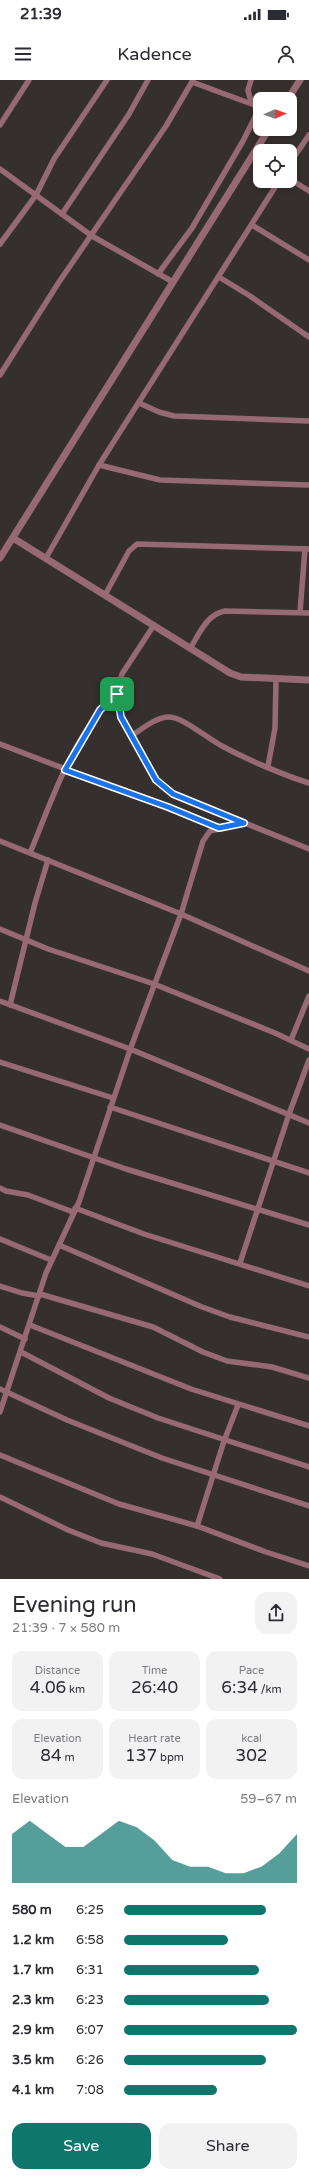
<!DOCTYPE html>
<html lang="en">
<head>
<meta charset="utf-8">
<style>
	body { margin:0; font-family:"Varela Round",sans-serif; background:#f2f2f3; color:#2b2b33; height:100vh; display:flex; flex-direction:column; font-size:15px; white-space:nowrap }
	* { box-sizing:border-box; margin:0 }
	p { font-size:13px; color:#7c7c81 }
	.icon { flex:none; width:22px; height:22px; fill:none; stroke:currentColor; stroke-width:2; stroke-linecap:round; stroke-linejoin:round }
	.map { position:relative; height:1499px; overflow:hidden }
	.sheet { display:flex; flex-direction:column; background:#fff; flex:1 }
	.sheet>* { flex:none }
	.needle { width:26px; rotate:88deg }
	.buttons { position:absolute; left:253px; top:12px; display:grid; gap:8px }
	.buttons a { display:grid; place-items:center; width:44px; height:44px; border-radius:8px; background:#fff; box-shadow:0 2px 6px #0003; font-size:20px }
	.pin { position:absolute; display:grid; place-items:center; width:34px; height:34px; color:#fff; margin:-17px; border-radius:8px; box-shadow:0 2px 6px #0006 }
	.round { display:grid; place-items:center; flex:none; width:42px; height:42px; border-radius:12px; background:#f2f2f3 }
	.overview { display:flex; align-items:center; justify-content:space-between; height:68px; padding:0 12px }
	h1 { font-size:22px; font-weight:600; line-height:30px }
	.metrics { display:grid; grid-template-columns:repeat(3,1fr); gap:6px; height:68px; padding:4px 12px }
	.metrics div { display:grid; align-content:center; border-radius:10px; background:#f2f2f3; text-align:center }
	.metrics b { font-size:17px; font-weight:600 }
	.metrics small { font-size:11px; font-weight:400 }
	.metrics p { font-size:11px }
	.chart { height:112px; padding:8px 12px }
	.chart p { display:flex; justify-content:space-between }
	.chart svg { width:100%; height:72px; margin-top:4px; fill:#0f766e; opacity:.7 }
	.primary-button { display:flex; gap:8px; margin-top:auto; padding:8px 12px }
	.primary-button a { flex:1; height:46px; border-radius:12px; background:#0f766e; color:#fff; font-size:16px; font-weight:600; line-height:46px; text-align:center }
	.primary-button a+a { background:#f2f2f3; color:#2b2b33 }
	ul { padding:0 12px; list-style:none; font-size:13px }
	li { display:grid; grid-template-columns:64px 48px 1fr; align-items:center; height:30px }
	li i { height:10px; border-radius:5px; background:#0f766e }
	.status { display:flex; justify-content:space-between; align-items:center; height:28px; padding:0 20px; background:#fff; direction:ltr }
	.status svg { height:11px; fill:currentColor }
	header { display:flex; justify-content:space-between; align-items:center; height:52px; padding:0 12px; background:#fff; font-size:18px; font-weight:600 }
	.map>svg:first-child { display:block }
</style>
</head>
<body>
<div class="status"><b>21:39</b><svg viewBox="0 0 49 12"><path d="M0 12V9h3v3zM5 12V6h3v6zM10 12V3h3v9zM15 12V0h3v12zM26 1h20v11H26zM47 4h2v5h-2z"/></svg></div>
<header><svg class="icon" aria-label="menu" viewBox="0 0 24 24"><path d="M4 6h16M4 12h16M4 18h16"/></svg>Kadence<svg class="icon" aria-label="person" viewBox="0 0 24 24"><circle cx="12" cy="8" r="4"/><path d="M4 21q1-7 8-7t8 7"/></svg></header>
<div class="map">
<svg width="309" height="1499" viewBox="0 0 309 1499">
	<rect width="100%" height="100%" fill="#35302e"/>
	<g fill="none" stroke-linecap="round" stroke-linejoin="round">
		<g stroke="#976a73" stroke-width="5.5">
			<polyline points="192,2 257,26"/>
			<polyline points="0,45 29,0"/>
			<polyline points="290,83 309,55"/>
			<polyline points="0,89 92,156 173,202"/>
			<polyline points="290,99 309,111"/>
			<polyline points="62,134 129,34 148,0"/>
			<polyline points="252,145 309,180"/>
			<polyline points="0,164 36,115 54,79 107,0"/>
			<polyline points="158,194 192,148 243,61 256,35 256,26 250,18 248,10 251,0"/>
			<polyline points="219,197 250,216 309,257"/>
			<polyline points="0,295 59,202 166,46 193,0"/>
			<polyline points="139,323 159,332 174,336 309,341"/>
			<polyline points="99,385 160,400 309,405"/>
			<polyline points="46,478 99,385 279,101"/>
			<polyline points="105,515 129,471 137,464 309,469"/>
			<polyline points="300,532 305,469"/>
			<polyline points="154,545 122,594 117,609 117,619 121,637 150,690 156,700 173,714 309,769"/>
			<path d="M191 567C199 554 207 534 225 531L309 533"/>
			<path d="M131 656C142 649 156 637 169 637 183 637 208 659 222 666 246 679 283 695 309 703"/>
			<polyline points="0,664 219,748"/>
			<polyline points="268,686 275,648 276,600"/>
			<polyline points="0,761 181,834 309,891"/>
			<path d="M30 773C53 718 72 655 117 614"/>
			<polyline points="0,849 48,869 154,904 275,953 309,969"/>
			<polyline points="0,921 130,969 309,1043"/>
			<polyline points="10,925 35,823 48,780"/>
			<polyline points="291,960 309,916"/>
			<polyline points="0,982 113,1018"/>
			<polyline points="110,1027 309,1093"/>
			<polyline points="0,1045 126,1089 309,1145"/>
			<polyline points="0,1108 6,1111 28,1115 73,1132"/>
			<polyline points="75,1128 144,1154 309,1206"/>
			<polyline points="0,1159 51,1180"/>
			<polyline points="59,1165 202,1227 230,1237 309,1257"/>
			<polyline points="240,1183 289,1034 309,980"/>
			<polyline points="0,1206 22,1213 39,1216"/>
			<polyline points="40,1214 153,1247 203,1272 227,1281 272,1287 309,1298"/>
			<polyline points="30,1245 191,1309 309,1346"/>
			<polyline points="0,1247 25,1259"/>
			<polyline points="21,1272 109,1318 158,1338 309,1387"/>
			<polyline points="0,1309 67,1340 162,1378 309,1426"/>
			<polyline points="0,1332 46,1193 79,1122 131,967 181,834 203,761 210,751 244,743"/>
			<polyline points="0,1375 119,1424 197,1446 266,1472 309,1486"/>
			<polyline points="0,1417 68,1450 101,1463 152,1474 220,1499"/>
			<polyline points="197,1446 224,1361 238,1325"/>
		</g>
		<g stroke="#976a73" stroke-width="7">
			<polyline points="288,19 300,0"/>
			<polyline points="13,458 230,593 241,597 309,600"/>
			<polyline points="0,478 269,49"/>
		</g>
	</g>
	<g fill="none" stroke-linecap="round" stroke-linejoin="round">
		<defs>
			<polygon id="route" points="117,614 121,637 156,700 173,714 244,743 219,748 168,727 65,690 100,630"/>
		</defs>
		<use href="#route" stroke="#fff" stroke-width="8"/>
		<use href="#route" stroke="#1a73e8" stroke-width="5"/>
	</g>
</svg>
<div class="buttons">
<a><svg class="needle" viewBox="-14 -14 28 28"><path d="M0-13l5 13h-10z" fill="#e53935"/><path d="M0 13l5-13h-10z" fill="#7c7c81"/></svg></a>
<a><svg class="icon" aria-label="locate" viewBox="0 0 24 24"><circle cx="12" cy="12" r="6"/><path d="M12 2v4M12 18v4M2 12h4M18 12h4"/></svg></a>
</div>
<div class="pin" style="left:117px;top:614px;background:#1e9e55"><svg class="icon" aria-label="arrive" viewBox="0 0 24 24"><path d="M6 21V4h12l-3 4 3 4H6"/></svg></div>
</div>
<section class="sheet">
<div class="overview"><div><h1>Evening run</h1><p>21:39 · 7 × 580 m</p></div><a class="round"><svg class="icon" aria-label="share" viewBox="0 0 24 24"><path d="M12 15V3M7 8l5-5 5 5M5 13v7h14v-7"/></svg></a></div>
<div class="metrics">
<div><p>Distance</p><b>4.06<small> km</small></b></div>
<div><p>Time</p><b>26:40</b></div>
<div><p>Pace</p><b>6:34<small> /km</small></b></div>
</div>
<div class="metrics">
<div><p>Elevation</p><b>84<small> m</small></b></div>
<div><p>Heart rate</p><b>137<small> bpm</small></b></div>
<div><p>kcal</p><b>302</b></div>
</div>
<div class="chart"><p><span>Elevation</span>59–67 m</p>
<svg viewBox="0 0 160 44" preserveAspectRatio="none"><path d="M0 44V14L10 6L20 14L30 22L40 22L50 14L60 6L70 10L80 18L90 30L100 34L110 34L120 38L130 38L140 34L150 26L160 14V44z"/></svg>
</div>
<ul>
<li><b>580 m</b>6:25<i style="width:82%"></i></li>
<li><b>1.2 km</b>6:58<i style="width:60%"></i></li>
<li><b>1.7 km</b>6:31<i style="width:78%"></i></li>
<li><b>2.3 km</b>6:23<i style="width:84%"></i></li>
<li><b>2.9 km</b>6:07<i style="width:100%"></i></li>
<li><b>3.5 km</b>6:26<i style="width:82%"></i></li>
<li><b>4.1 km</b>7:08<i style="width:54%"></i></li>
</ul>
<div class="primary-button"><a>Save</a><a>Share</a></div>
</section>
</body>
</html>
